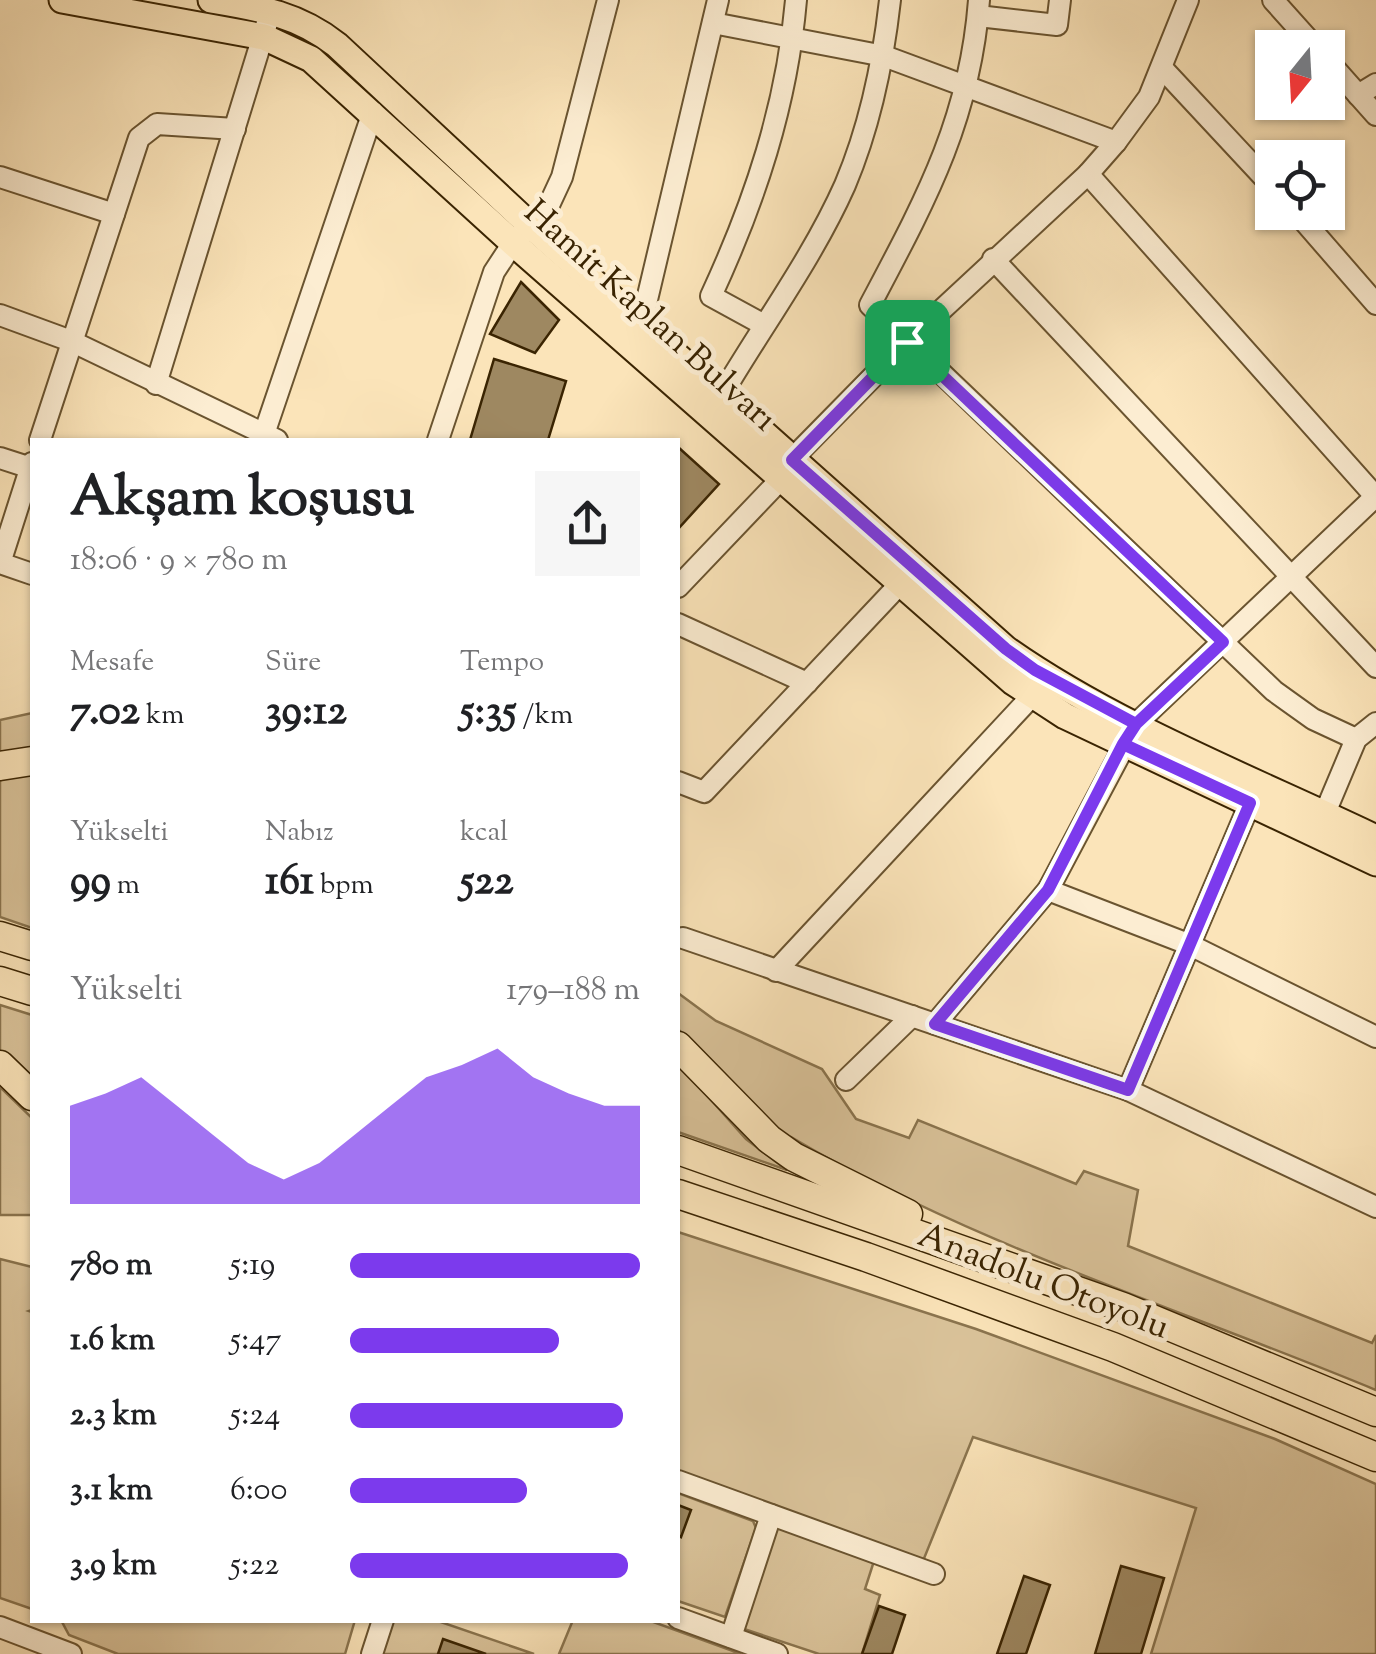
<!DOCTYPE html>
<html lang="tr">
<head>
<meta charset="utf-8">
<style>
	body { margin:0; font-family:"Sorts Mill Goudy",serif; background:#f6f6f6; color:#202124; height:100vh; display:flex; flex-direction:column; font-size:38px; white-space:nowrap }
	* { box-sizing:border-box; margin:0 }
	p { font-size:32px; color:#757577 }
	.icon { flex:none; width:55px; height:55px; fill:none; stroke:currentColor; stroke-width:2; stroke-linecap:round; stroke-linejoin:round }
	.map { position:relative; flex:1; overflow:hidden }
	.panel { position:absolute; left:30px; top:438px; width:650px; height:1185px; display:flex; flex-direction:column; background:#fff; border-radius:0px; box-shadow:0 2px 8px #0004 }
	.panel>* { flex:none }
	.needle { width:65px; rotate:198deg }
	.tools { position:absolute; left:1255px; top:30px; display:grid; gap:20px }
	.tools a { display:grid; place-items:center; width:90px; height:90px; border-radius:0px; background:#fff; box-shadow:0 2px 8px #0004; font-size:50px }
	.pin { position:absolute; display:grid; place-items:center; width:85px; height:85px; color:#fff; margin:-42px; border-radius:20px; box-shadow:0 5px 15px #0006 }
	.round { display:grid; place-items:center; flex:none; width:105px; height:105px; border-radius:0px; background:#f6f6f6 }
	.headline { display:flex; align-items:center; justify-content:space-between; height:170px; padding:0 40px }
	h1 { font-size:55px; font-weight:700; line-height:75px }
	.figures { display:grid; grid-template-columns:repeat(3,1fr); gap:15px; height:170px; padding:10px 40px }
	.figures div { display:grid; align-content:center }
	.figures b { font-size:42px; font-weight:700 }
	.figures small { font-size:28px; font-weight:400 }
	.figures p { font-size:28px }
	.chart { height:280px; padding:20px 40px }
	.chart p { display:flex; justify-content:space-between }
	.chart svg { width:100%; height:180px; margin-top:10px; fill:#7c3aed; opacity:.7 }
	ul { padding:0 40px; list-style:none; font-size:32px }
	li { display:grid; grid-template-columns:160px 120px 1fr; align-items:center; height:75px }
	li i { height:25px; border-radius:12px; background:#7c3aed }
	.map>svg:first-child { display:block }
</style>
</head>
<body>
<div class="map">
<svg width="1376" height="1654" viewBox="0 0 1376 1654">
	<rect width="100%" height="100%" fill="#fbe4b9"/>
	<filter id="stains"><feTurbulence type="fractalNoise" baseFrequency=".002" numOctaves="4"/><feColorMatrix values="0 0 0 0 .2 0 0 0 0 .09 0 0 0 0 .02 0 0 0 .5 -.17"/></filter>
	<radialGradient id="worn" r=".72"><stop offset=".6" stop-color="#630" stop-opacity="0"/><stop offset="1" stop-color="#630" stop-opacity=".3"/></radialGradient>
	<g fill="#dac39a" stroke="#8a744e" stroke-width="2.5">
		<polygon points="32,713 32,752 0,757 0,720"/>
		<polygon points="32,773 32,928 0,917 0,779"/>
		<path d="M678 993 716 1021 822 1069 856 1119 909 1138 918 1120 1076 1184 1084 1171 1138 1190 1128 1246 1372 1343 1376 1335V1390C1181 1309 973 1245 791 1137L787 1141 678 1029Z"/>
		<polygon points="0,1005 32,1015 32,1084 0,1053"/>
		<polygon points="678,1063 746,1139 787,1170 678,1132"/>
		<polygon points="0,1087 32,1118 32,1215 0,1215"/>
		<polygon points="678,1232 976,1329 1275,1439 1376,1484 1376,1654 1151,1654 1196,1508 973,1437 923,1561 678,1472"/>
		<polygon points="0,1259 32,1267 32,1310 29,1311 32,1312 32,1609 0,1598"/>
		<polygon points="678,1493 753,1521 756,1528 725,1617 678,1601"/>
		<polygon points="777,1526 874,1561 865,1589 880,1595 862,1654 819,1654 744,1629"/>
		<polygon points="61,1620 355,1620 345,1654 118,1654 69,1635"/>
		<polygon points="391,1620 435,1620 534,1654 380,1654"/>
		<polygon points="573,1620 648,1620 741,1654 559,1654"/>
	</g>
	<g fill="#9e8861" stroke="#3a2402" stroke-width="2.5">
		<polygon points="521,282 559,320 535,353 490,334"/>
		<polygon points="494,359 566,381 548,440 470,440"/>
		<polygon points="678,447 719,484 678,529"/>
		<polygon points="678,1505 691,1510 681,1537 678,1535"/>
		<polygon points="1121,1566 1164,1578 1141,1654 1095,1654"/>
		<polygon points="1024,1576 1050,1585 1026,1654 997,1654"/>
		<polygon points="879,1606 905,1615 892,1654 862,1654"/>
		<polygon points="443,1639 486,1654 438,1654"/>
	</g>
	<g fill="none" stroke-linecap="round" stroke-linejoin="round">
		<defs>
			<g id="minor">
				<path d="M979 0C970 120 925 201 870 305L1274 691 1313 719 1356 739"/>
				<polyline points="1273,0 1316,48"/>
				<polyline points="978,16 1057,25 1060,0"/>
				<polyline points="713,23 884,56 1116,142"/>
				<polyline points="1328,61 1376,115"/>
				<polyline points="1163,69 1272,186"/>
				<polyline points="1358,95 1376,84"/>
				<polyline points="1088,174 1376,497"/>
				<polyline points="0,177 114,214"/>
				<polyline points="1296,212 1376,304"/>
				<polyline points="993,259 1376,667"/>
				<polyline points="0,315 71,341 277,440"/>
				<polyline points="641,325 718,0"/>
				<path d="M764 325 711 296C755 201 787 105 796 0"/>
				<polyline points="156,384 267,23"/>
				<path d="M721 396C762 326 812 259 845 185 870 126 883 63 890 0"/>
				<polyline points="40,440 139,138 157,124 235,129"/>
				<polyline points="262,440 373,112"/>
				<polyline points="438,440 494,272 513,243 549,205 562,177 608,0"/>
				<polyline points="0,458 31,468"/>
				<polyline points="32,463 0,563 32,574"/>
				<polyline points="678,587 780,480 792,459 907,342 1088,174 1116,142 1149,97 1188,0"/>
				<polyline points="678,624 807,683"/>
				<polyline points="678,782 704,792 899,585"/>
				<polyline points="1319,827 1356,739 1376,723"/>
				<polyline points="1048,890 1188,944 1376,1037"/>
				<polyline points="683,938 1128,1090 1376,1207"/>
				<polyline points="776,971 1032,696"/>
				<polyline points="935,1024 1048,890 1136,724 1376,496"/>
				<polyline points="846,1080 912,1016"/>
				<polyline points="1128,1090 1250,803"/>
				<polyline points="678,1481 934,1574"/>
				<polyline points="678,1618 777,1654"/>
				<polyline points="0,1627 71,1654"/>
				<polyline points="731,1637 771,1515"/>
				<polyline points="372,1654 383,1620"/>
			</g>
			<g id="major">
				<polyline points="62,0 264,37 311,59 513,243 1013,682 1065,716 1376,863"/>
				<path d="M211 0C259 8 298 14 337 45L531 226 1006 649C1115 726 1255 780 1376 838"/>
			</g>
			<g id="highway">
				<polyline points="0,766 32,761"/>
				<polyline points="0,936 32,946"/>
				<polyline points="0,981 32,991"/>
				<polyline points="678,1046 769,1139 794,1157 908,1214"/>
				<polyline points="0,1065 32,1096"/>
				<polyline points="678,1150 1123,1307 1376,1412"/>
				<polyline points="678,1194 866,1257 1113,1347 1376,1457"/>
			</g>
		</defs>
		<use href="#minor" stroke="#6a5430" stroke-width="24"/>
		<use href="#major" stroke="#3a2402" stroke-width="29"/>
		<use href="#highway" stroke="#3a2402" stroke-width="31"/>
		<use href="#minor" stroke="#fcedd2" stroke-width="20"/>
		<use href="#major" stroke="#fbe4b9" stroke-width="25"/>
		<use href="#highway" stroke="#fbe4b9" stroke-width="28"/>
	</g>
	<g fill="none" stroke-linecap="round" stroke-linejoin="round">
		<defs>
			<polyline id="route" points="907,342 1223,642 1136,724 1123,744 1250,803 1128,1090 935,1024 1048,890 1123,744 1136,724 1035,670 1006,649 792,460 907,342"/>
		</defs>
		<use href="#route" stroke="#fff" stroke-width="20"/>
		<use href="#route" stroke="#7c3aed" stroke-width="12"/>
	</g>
	<g text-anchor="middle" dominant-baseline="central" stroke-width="10" stroke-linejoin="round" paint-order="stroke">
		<g font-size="35" fill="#3a2402" stroke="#fcedd2">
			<text transform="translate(649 317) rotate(42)">Hamit Kaplan Bulvarı</text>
			<text transform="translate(1043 1283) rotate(21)">Anadolu Otoyolu</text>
		</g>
	</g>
	<rect width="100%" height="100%" filter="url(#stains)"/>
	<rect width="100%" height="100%" fill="url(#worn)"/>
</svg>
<div class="tools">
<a><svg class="needle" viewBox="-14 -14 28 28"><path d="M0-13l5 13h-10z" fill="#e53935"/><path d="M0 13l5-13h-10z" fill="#757577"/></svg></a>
<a><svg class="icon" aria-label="locate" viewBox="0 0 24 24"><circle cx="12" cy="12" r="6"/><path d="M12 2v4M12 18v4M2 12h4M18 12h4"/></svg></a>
</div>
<div class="pin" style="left:907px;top:342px;background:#1e9e55"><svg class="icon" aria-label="arrive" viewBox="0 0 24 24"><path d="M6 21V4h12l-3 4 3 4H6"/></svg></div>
<section class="panel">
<div class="headline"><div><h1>Akşam koşusu</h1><p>18:06 · 9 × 780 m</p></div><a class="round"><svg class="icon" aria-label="share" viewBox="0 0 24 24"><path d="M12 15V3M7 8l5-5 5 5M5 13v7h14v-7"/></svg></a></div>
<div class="figures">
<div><p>Mesafe</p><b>7.02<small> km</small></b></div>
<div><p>Süre</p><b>39:12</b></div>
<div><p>Tempo</p><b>5:35<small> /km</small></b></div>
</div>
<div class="figures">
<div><p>Yükselti</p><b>99<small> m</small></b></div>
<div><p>Nabız</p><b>161<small> bpm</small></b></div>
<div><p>kcal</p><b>522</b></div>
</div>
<div class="chart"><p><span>Yükselti</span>179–188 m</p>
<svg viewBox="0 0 160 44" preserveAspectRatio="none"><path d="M0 44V20L10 17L20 13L30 20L40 27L50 34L60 38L70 34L80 27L90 20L100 13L110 10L120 6L130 13L140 17L150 20L160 20V44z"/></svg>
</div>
<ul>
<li><b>780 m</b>5:19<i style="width:100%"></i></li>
<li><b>1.6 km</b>5:47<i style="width:72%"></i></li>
<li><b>2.3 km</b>5:24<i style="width:94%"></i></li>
<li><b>3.1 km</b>6:00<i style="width:61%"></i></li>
<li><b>3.9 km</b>5:22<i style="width:96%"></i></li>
</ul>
</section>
</div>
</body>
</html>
